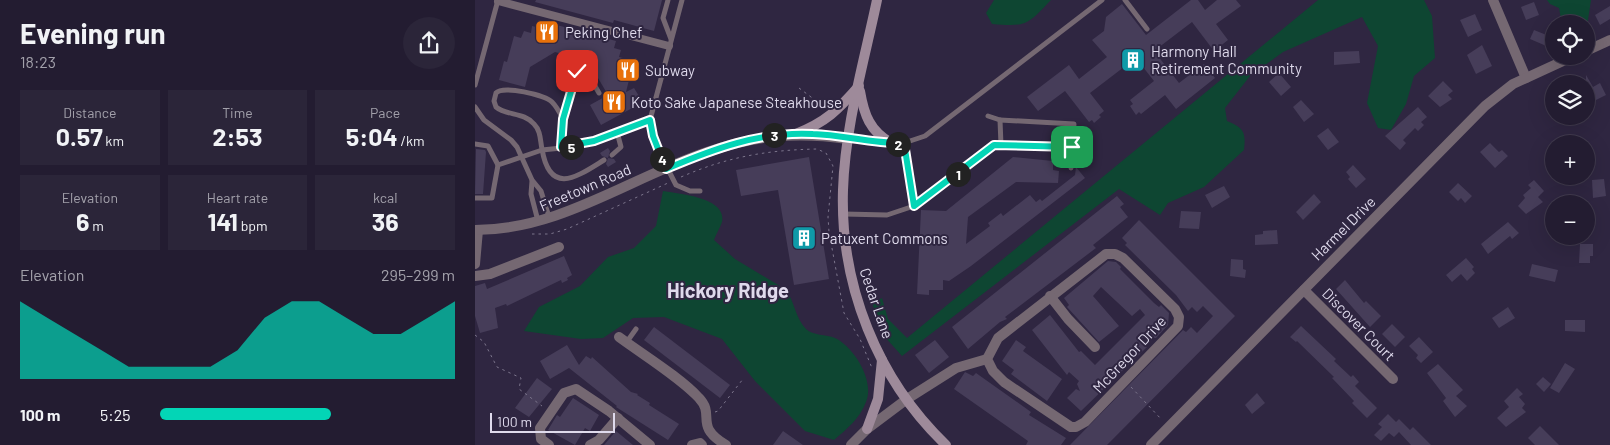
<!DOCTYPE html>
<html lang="en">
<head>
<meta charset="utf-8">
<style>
	body { margin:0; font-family:Barlow,sans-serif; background:#2b2539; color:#f1f3f6; height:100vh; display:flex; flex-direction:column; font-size:19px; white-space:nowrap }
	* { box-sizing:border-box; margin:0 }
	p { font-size:16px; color:#a3a1ab }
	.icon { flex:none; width:28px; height:28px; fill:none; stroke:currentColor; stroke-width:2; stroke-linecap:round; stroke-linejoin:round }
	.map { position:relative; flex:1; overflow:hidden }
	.details { display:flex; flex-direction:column; background:#231c31; width:475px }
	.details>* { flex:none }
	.fabs { position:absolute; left:1070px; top:15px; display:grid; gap:10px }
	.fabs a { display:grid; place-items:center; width:50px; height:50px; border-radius:50%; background:#231c31; box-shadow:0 5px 20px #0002,0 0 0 1px #403a4d; font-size:25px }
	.scale { position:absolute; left:15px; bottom:12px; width:125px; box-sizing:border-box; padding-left:5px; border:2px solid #dfdaec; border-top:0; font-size:14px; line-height:18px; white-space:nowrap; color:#dfdaec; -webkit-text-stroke:4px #2f2641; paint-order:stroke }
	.pin { position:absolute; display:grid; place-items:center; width:42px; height:42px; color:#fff; margin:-21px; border-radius:10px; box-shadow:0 2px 8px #0006 }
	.km { position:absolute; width:25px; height:25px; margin:-12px; border-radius:50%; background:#222; color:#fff; font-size:14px; line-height:25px; text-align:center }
	.round { display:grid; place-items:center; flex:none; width:52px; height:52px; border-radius:26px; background:#2b2539 }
	.summary { display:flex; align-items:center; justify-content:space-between; height:85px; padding:0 20px }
	h1 { font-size:28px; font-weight:700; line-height:38px }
	.figures { display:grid; grid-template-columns:repeat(3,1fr); gap:8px; height:85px; padding:5px 20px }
	.figures div { display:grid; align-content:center; border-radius:0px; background:#2b2539; text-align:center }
	.figures b { font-size:25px; font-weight:700 }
	.figures small { font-size:14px; font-weight:400 }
	.figures p { font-size:14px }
	.chart { height:140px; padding:10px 20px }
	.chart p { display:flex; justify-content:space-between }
	.chart svg { width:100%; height:90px; margin-top:5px; fill:#03d5b6; opacity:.7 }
	ul { padding:0 20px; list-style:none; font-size:16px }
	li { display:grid; grid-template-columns:80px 60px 1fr; align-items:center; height:38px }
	li i { height:12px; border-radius:6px; background:#03d5b6 }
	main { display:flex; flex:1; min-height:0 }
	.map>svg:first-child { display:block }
</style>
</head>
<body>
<main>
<section class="details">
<div class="summary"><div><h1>Evening run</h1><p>18:23</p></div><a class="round"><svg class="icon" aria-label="share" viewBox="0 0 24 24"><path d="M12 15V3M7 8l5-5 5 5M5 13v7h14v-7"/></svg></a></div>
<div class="figures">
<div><p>Distance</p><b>0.57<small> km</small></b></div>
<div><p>Time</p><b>2:53</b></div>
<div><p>Pace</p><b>5:04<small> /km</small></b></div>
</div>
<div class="figures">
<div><p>Elevation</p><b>6<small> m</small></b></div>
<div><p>Heart rate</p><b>141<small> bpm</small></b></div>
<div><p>kcal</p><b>36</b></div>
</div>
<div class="chart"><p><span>Elevation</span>295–299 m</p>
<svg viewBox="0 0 160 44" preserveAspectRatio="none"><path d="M0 44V6L10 14L20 22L30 30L40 38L50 38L60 38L70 38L80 30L90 14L100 6L110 6L120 14L130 22L140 22L150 14L160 6V44z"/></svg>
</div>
<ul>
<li><b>100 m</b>5:25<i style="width:58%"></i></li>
</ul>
</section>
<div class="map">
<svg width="1135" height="445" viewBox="0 0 1135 445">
	<rect width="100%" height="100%" fill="#2f2641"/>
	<g fill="#0e4632">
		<path d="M519 0H576C552 25 552 27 517 24L511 13Z"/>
		<path d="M843 0H949L957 16 960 58 939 76 931 104 916 130 903 128 892 103 903 46 887 17 808 52 775 76 750 108 752 121C769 128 771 132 769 150L729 187 693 203 685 215 644 189 427 356 409 336 397 303 407 298 413 319 432 338Z"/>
		<polygon points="1072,0 1116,0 1111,33 1111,24 1087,24 1084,8 1075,4"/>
		<path d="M188 191C204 194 252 197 247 222 245 228 241 234 239 240L260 259 310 289C320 301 320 318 331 329 338 336 351 334 360 338 379 347 400 381 391 402 385 418 372 429 359 440L330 431 280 381 247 339 189 317 158 318 128 338 106 339 49 331 64 307 105 286 133 257 159 248 181 226Z"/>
	</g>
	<g fill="#463d59">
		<polygon points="61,0 187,0 179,31 139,20 138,23 60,2"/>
		<polygon points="716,0 723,0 730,10 742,0 761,0 766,6 741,24 753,40 739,51 717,22 679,51 704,83 729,64 740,78 701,109 690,95 666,114 664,112 661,115 655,106 658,104 655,100 679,81 664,62 653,71 649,67 615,93 629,111 624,115 626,117 619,123 617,120 614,122 590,91 563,111 552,97 594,65 604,79 632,57 617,40 629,31 631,17 647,4 671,35"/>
		<polygon points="1059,2 1064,15 1051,20 1046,7"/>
		<polygon points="1135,6 1135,19 1125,25 1120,15"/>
		<polygon points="1000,14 1007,30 993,37 985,20"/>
		<polygon points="67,21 141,41 139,48 146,50 144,57 152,59 150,66 157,68 151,92 159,88 164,96 157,100 161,106 126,125 115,105 133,95 113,61 80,52 55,67 50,87 24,80 29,61 32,62 39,36 46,38 49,31 56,33 57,26 66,28"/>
		<polygon points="1059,30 1079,38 1076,48 1055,39"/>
		<polygon points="1007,45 1017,66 1001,74 992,55"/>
		<polygon points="884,51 885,63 859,65 859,52"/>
		<polygon points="804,73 816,87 806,96 794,82"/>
		<polygon points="1111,75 1118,87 1125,83 1131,95 1115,103 1111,97"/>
		<polygon points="968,81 978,91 973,95 977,99 965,107 953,96"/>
		<polygon points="1079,95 1079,117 1071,99"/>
		<polygon points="826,100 839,114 829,122 818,107"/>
		<polygon points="943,107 952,117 946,122 949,125 943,131 940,128 928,140 931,143 925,150 910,136"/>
		<polygon points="853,128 864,142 853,150 842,136"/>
		<polygon points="1015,143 1024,152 1027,150 1033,156 1020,168 1005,152"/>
		<polygon points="133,148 135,151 133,158 139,159 141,162 133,167 131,164 133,158 127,156 125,153"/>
		<polygon points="1,149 10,150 11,152 8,194 0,194"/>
		<polygon points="334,157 354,279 319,285 303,190 266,196 261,170"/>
		<polygon points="538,157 578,161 578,170 584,171 583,183 541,182 493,217 491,244 515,226 513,223 526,213 528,216 555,195 561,202 565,199 567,201 600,175 601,167 610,178 496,266 474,281 468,280 468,290 454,290 454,295 442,294 446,210 471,211"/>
		<polygon points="878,165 891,179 881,188 873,179 875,177 871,172"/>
		<polygon points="1129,179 1131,196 1118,198 1117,180"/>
		<polygon points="1059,180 1069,191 1063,197 1068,202 1051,214 1043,206 1050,198 1048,195 1056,188 1053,185"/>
		<polygon points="983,183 997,196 990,203 986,198 983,201 974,192"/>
		<polygon points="749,186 755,197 737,208 730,195"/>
		<polygon points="839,194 846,202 828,220 821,212"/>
		<polygon points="642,196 649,204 645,207 653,217 618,245 621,248 530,317 532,319 525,322 493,349 477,327"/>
		<polygon points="706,211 726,212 724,229 704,228"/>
		<polygon points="664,220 760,316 632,445 595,445 708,330 711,332 716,327 722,333 738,316 728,306 722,312 717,307 713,311 701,295 650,245 652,243 647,238"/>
		<polygon points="1033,222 1044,233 1037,239 1035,236 1013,254 1006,244"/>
		<polygon points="802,230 803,244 780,245 780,235 788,234 788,231"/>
		<polygon points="1105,244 1118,244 1118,256 1115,256 1115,263 1104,263"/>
		<polygon points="89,256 97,275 92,278 93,280 87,283 86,280 32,306 31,304 20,308 23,328 5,333 0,316 0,286 10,283 12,289"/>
		<polygon points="991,258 999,267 997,269 1000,273 992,281 986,274 977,282 971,275"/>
		<polygon points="756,259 768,260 768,269 771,270 770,278 755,276"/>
		<polygon points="633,261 641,262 646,267 645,269 679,303 684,307 686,305 694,313 693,325 681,338 664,338 672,347 606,411 592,398 601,389 605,391 602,384 604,381 594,372 592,375 557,330 575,315 604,352 606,351 620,365 670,315 665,309 657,316 626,287 618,296 644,326 624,342 592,307 594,305 589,298"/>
		<polygon points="1057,264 1083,270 1080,282 1054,276"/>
		<polygon points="870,280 889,303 891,301 906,316 895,327 861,289"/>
		<polygon points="1033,307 1040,318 1024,328 1017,318"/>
		<polygon points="1090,320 1110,320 1110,332 1090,331"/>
		<polygon points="917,324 930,337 920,347 907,334"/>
		<polygon points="826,326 861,359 859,361 876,377 878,375 884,382 880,386 902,408 892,418 877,403 879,401 857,378 859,377 822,341 821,342 815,337"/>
		<polygon points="179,327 255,385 245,398 169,340"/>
		<polygon points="944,337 958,352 946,363 941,358 943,355 934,346"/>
		<polygon points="460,340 474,357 454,373 440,355"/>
		<polygon points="541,340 551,347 548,351 587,379 572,401 536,374 539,370 527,361"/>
		<polygon points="92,345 104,365 111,356 116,359 117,357 156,392 163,394 162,395 175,403 174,405 204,424 193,440 141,407 142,406 94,368 75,379 65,361"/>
		<polygon points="1090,363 1100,369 1084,393 1075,388"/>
		<polygon points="963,364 988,390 981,396 992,406 980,417 968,401 971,398 952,373"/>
		<polygon points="490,372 498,376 501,373 556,412 554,415 591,438 586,445 551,445 553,441 479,389"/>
		<polygon points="1068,377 1076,384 1069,392 1061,384"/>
		<polygon points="62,378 77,389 54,417 40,408"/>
		<polygon points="1042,388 1048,394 1044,397 1050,404 1047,408 1051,412 1031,427 1022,418 1034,407 1029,401"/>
		<polygon points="782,393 790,403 777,414 770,405"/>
		<polygon points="98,398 124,415 115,431 110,428 100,445 73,430 82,415 85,417"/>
		<polygon points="913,414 921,422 924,419 935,430 938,427 956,445 936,445 924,432 919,437 914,433 906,441 899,435 907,427 903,424"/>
		<polygon points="1065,426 1084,445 1060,445 1053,438"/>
		<polygon points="141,431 158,445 129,445"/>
		<polygon points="308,431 328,445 298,445"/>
	</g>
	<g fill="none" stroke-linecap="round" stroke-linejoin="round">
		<g stroke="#7c758c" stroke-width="1" stroke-dasharray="2.5 4" stroke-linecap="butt">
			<polyline points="324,88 340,100 347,109"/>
			<path d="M206 177C252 157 292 150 342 149L351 153 358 166 353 217 354 232 369 313 385 339 397 368"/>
			<polyline points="57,234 75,234 92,229 193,183"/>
			<polyline points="0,335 9,342 22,367 46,378 44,389 67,406"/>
			<polyline points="656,387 687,420"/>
			<polyline points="240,412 243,411 268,379"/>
		</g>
		<g stroke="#756872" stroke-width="5">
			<polyline points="193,0 188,18 196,39"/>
			<polyline points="207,0 175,120 181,146 201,185 215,191 225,191"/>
			<polyline points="650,0 672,29"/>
			<polyline points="0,85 23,0"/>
			<polyline points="0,107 9,120 36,140 42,147 57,180 66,191 74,217"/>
			<polyline points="513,116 525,120 599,124 597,147"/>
			<path d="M88 119C85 113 82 107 77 102 70 95 28 85 21 93L19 101 21 107C32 116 49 112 59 124 66 131 65 140 67 149 75 197 103 176 129 160"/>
			<polyline points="525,120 526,145"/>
			<polyline points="373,139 429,143 450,136 627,0"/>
			<polyline points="429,143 439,206"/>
			<polyline points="0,144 13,146 23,165"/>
			<polyline points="86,147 88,119 102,71 113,74 124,93"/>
			<polyline points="137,155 146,147 142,132"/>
			<polyline points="57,181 56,194 63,221"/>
			<polyline points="0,198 17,198 23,165 67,150 96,147 119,141 175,120"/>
			<polyline points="369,214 412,215 439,206 519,145 597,147 596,168"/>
			<polyline points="151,343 161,329"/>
		</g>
		<polyline stroke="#756872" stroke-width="8" points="23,1 194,46"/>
		<g stroke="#756872" stroke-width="10">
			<polyline points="1018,0 1051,78"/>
			<polyline points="1111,51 1135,40"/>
			<polygon points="631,254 640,254 648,258 700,309 704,317 703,326 610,422 601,427 596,427 529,382 518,371 512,359 523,338"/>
			<polyline points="0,264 3,230"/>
			<polyline points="0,276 15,274 84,247"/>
			<polyline points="829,290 918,379"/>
			<polyline points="575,296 593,319 620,347"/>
			<path d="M144 337C167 354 206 378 224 398 241 416 218 425 251 445"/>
			<polyline points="432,399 481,368 512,359"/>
			<polyline points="74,445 66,439 65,428 89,393 101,389 134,411 175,445"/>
			<polyline points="115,445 124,440 143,418"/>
			<polyline points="217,445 225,443 227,445"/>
			<polyline points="676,445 1010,106 1038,84 1099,56"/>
		</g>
		<g stroke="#756872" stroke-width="10">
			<path d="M0 230C85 230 154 178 232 152 281 135 322 132 373 139"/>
			<polyline points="376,445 392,429 432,399"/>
		</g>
		<g stroke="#9e8a9a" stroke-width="10">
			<path d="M402 0C389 62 370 126 368 190 365 285 402 379 471 445"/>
			<path d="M385 91C389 115 395 131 416 143"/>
			<path d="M321 134C351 122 363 110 384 86"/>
			<polyline points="392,429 403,399 407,360"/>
		</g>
	</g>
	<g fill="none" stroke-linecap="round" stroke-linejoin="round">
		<defs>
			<path id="route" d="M102 71 88 119 86 147 119 141 175 120 178 136 191 169C238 149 286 131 338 134 369 135 399 144 429 143L439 206 519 145 597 147"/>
		</defs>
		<use href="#route" stroke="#fff" stroke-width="10"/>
		<use href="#route" stroke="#03d5b6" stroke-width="6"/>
	</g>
	<defs>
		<symbol id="restaurant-square" viewBox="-11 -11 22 22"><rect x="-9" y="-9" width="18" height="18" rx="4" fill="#e8710a" stroke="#2f2641"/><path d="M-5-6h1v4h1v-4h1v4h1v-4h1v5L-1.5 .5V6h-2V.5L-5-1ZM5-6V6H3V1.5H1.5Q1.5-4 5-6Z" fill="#fff"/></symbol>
		<symbol id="building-square" viewBox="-11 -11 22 22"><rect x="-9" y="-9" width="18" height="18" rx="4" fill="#0f9aa8" stroke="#2f2641"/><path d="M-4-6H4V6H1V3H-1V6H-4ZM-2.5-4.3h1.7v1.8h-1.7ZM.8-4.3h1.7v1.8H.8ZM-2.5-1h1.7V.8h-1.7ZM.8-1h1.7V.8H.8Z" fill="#fff"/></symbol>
	</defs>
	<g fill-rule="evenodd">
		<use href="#restaurant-square" x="58" y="18" width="28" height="28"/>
		<use href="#building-square" x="644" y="46" width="28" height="28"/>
		<use href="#restaurant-square" x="139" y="56" width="28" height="28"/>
		<use href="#restaurant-square" x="125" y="88" width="28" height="28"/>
		<use href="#building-square" x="315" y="224" width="28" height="28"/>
	</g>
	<g text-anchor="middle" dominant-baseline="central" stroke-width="4" stroke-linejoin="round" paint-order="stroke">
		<g font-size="15" fill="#dfdaec" stroke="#2f2641" text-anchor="start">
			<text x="90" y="32">Peking Chef</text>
			<text x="676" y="51">Harmony Hall<tspan x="676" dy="17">Retirement Community</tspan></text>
			<text x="170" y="70">Subway</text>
			<text x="156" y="102">Koto Sake Japanese Steakhouse</text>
			<text x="346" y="238">Patuxent Commons</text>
		</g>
		<g font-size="15" fill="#dfdaec" stroke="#2f2641">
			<text transform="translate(110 187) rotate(-23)">Freetown Road</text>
			<text transform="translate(868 228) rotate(-45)">Harmel Drive</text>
			<text transform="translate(402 303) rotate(71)">Cedar Lane</text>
			<text transform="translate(884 324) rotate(45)">Discover Court</text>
			<text transform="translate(654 354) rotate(-47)">McGregor Drive</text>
		</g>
		<g font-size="20" font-weight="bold" fill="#dfdaec" stroke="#2f2641">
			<text x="253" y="290">Hickory Ridge</text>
		</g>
	</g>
</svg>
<div class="fabs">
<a><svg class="icon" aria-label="locate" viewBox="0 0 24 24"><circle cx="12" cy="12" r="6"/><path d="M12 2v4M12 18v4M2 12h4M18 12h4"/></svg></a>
<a><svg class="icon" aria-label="layers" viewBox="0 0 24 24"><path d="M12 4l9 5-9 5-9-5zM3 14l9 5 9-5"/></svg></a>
<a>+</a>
<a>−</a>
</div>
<div class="scale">100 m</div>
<div class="pin" style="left:597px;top:147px;background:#1e9e55"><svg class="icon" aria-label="arrive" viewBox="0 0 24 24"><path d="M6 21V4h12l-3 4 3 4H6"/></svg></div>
<div class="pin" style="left:102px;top:71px;background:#d93025"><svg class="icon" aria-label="check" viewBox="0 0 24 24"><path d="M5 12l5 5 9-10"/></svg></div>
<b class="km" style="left:483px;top:174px">1</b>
<b class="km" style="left:423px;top:144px">2</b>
<b class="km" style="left:299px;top:135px">3</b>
<b class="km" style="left:187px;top:159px">4</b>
<b class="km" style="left:96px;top:147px">5</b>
</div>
</main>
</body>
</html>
